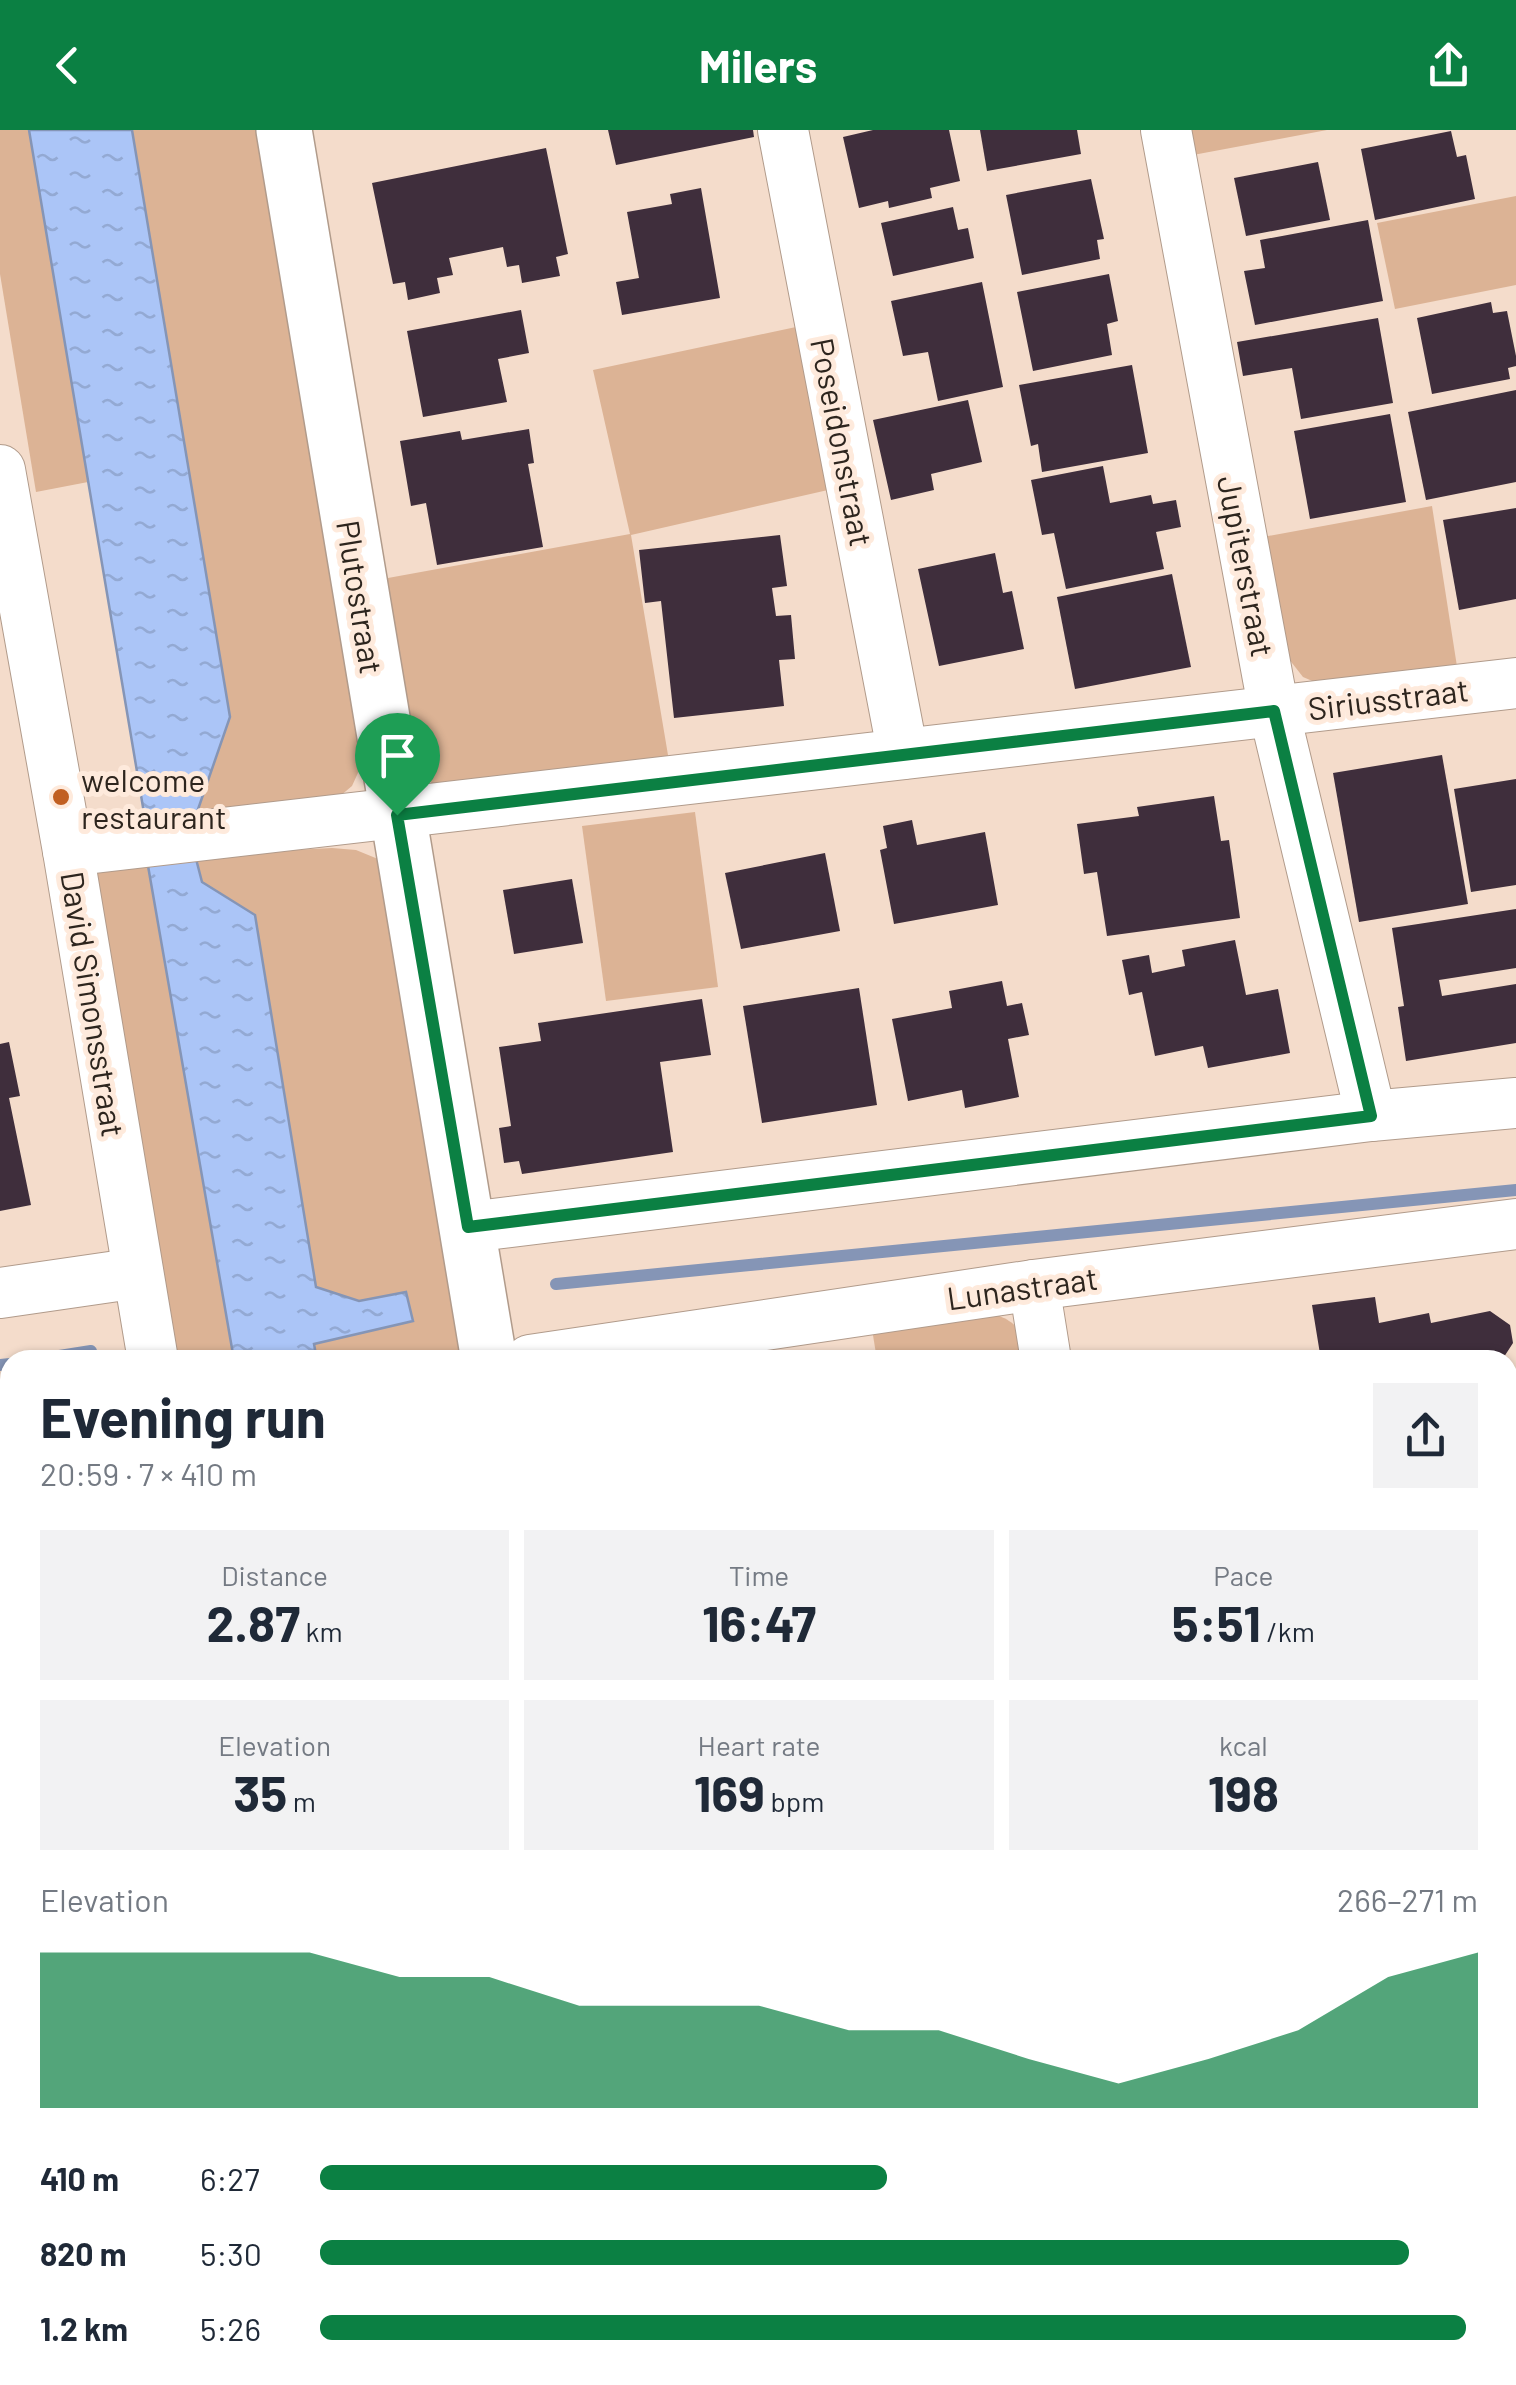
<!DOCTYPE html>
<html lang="en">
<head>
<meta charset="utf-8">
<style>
	body { margin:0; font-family:Barlow,sans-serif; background:#f2f2f3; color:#1f2937; height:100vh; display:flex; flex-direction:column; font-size:38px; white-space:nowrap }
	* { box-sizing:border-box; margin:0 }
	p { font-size:32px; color:#747a83 }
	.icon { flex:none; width:55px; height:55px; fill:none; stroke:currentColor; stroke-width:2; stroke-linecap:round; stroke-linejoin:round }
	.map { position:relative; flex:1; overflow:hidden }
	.panel { position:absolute; left:0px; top:1220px; width:1518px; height:1035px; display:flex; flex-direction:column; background:#fff; border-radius:30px 30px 0 0; box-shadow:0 2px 8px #0004 }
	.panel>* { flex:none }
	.pin { position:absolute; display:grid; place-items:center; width:85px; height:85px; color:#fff; margin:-102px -42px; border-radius:50% 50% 50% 0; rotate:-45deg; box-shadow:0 0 10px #0007 }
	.pin .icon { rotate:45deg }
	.round { display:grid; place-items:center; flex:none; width:105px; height:105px; border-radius:0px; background:#f2f2f3 }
	.overview { display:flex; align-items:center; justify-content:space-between; height:170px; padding:0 40px }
	h1 { font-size:55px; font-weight:700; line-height:75px }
	.figures { display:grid; grid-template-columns:repeat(3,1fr); gap:15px; height:170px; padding:10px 40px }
	.figures div { display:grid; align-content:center; border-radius:0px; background:#f2f2f3; text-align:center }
	.figures b { font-size:50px; font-weight:700 }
	.figures small { font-size:28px; font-weight:400 }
	.figures p { font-size:28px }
	.chart { height:280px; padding:20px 40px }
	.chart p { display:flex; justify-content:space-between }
	.chart svg { width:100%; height:180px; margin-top:10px; fill:#0b8043; opacity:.7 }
	ul { padding:0 40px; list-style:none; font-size:32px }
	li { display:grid; grid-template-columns:160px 120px 1fr; align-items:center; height:75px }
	li i { height:25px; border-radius:12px; background:#0b8043 }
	header { display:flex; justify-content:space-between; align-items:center; height:130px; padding:0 40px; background:#0b8043; color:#fff; font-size:45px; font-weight:700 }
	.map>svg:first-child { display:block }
</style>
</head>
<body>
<header><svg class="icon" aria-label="back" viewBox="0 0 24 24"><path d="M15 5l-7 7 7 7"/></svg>Milers<svg class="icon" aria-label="share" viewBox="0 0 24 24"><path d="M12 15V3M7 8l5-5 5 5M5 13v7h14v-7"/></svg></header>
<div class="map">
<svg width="1516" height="2255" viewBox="0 0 1516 2255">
	<defs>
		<pattern id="water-ripples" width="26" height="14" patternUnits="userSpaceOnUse" patternTransform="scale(2.5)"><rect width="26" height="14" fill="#abc5f7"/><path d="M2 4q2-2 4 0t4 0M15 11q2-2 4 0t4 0" fill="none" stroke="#93a9d3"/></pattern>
	</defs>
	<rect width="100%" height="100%" fill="#f4dccb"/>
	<g fill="#dcb395">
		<polygon points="0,0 29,0 88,352 36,362 0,144"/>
		<polygon points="132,0 266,0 362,634 352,656 334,671 195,688 230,587"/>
		<polygon points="1189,0 1327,0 1193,25"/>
		<polygon points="1516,66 1516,155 1395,179 1377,93"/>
		<polygon points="796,197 828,360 631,405 669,631 435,656 417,641 377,450 630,404 593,240"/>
		<polygon points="1432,376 1458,543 1331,559 1303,547 1285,524 1263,407"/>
		<polygon points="695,682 718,857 606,871 582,696"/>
		<polygon points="332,718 356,720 378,729 462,1230 317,1230 314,1214 412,1191 407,1163 359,1171 316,1157 255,785 201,751 195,725"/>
		<polygon points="147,730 234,1230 176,1230 94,740"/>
		<path d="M976 1180C1012 1187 1021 1194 1031 1230H877L872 1199Z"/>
		<polygon points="10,1322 10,1594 0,1596 0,1323"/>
		<polygon points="10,1963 10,2188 0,2182 0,1978"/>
		<polygon points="496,2245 627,2245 628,2255 498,2255"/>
	</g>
	<g fill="url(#water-ripples)" stroke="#8595b6" stroke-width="2.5">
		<polygon points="29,0 132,0 230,587 195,688 146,695"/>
		<polygon points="195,725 202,752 255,785 316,1157 359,1171 406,1162 413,1191 314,1214 317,1230 234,1230 147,730"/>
	</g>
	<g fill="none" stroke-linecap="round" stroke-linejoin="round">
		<g stroke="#8595b6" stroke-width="12">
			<polyline points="556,1154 1516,1060"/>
			<polyline points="34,1230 91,1221"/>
			<polyline points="0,1235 10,1234"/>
		</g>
	</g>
	<g fill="#3f2e3c">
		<polygon points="608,0 753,0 754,7 616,35"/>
		<polygon points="873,0 949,0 960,51 930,58 932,68 889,78 888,71 859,78 843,7"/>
		<polygon points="980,0 1077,0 1081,24 987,41"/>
		<polygon points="1451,1 1457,27 1466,25 1475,69 1375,90 1361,19"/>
		<polygon points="546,18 568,124 556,127 560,146 522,153 519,135 507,137 503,117 449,128 453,145 437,148 440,163 408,170 405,152 393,154 372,53"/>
		<polygon points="1318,32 1330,90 1246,106 1234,48"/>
		<polygon points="1091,49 1104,109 1097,110 1100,129 1022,145 1006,65"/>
		<polygon points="701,58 720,168 622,185 616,152 639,148 627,82 672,74 670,64"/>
		<polygon points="953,77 958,100 968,98 974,128 893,146 881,93"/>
		<polygon points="1368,90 1383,171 1255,195 1244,141 1265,138 1260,110"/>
		<polygon points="1109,144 1118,191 1107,194 1112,225 1033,241 1017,162"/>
		<polygon points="982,152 1003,257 938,271 928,222 903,226 891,171"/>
		<polygon points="1491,172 1493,183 1507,181 1516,226 1516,236 1508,238 1510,249 1432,264 1417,188"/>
		<polygon points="521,180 529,223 498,229 507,272 423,287 407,201"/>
		<polygon points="1378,188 1393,273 1301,289 1292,238 1243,246 1237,212"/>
		<polygon points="1132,235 1148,323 1042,342 1038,314 1031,316 1019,255"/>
		<polygon points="1516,260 1516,352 1426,370 1408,282"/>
		<polygon points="968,270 982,332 931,344 934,360 891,370 873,290"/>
		<polygon points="1390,284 1406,372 1310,389 1294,301"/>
		<polygon points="529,299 534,333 528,334 543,417 437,435 426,373 411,376 400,311 460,301 462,310"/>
		<polygon points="1103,336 1110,373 1151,365 1153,374 1176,370 1181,397 1156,402 1164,439 1066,459 1054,403 1042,405 1031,350"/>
		<polygon points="1516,378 1516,469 1459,480 1443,390"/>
		<polygon points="780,405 787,456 772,458 776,486 791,485 795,529 779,530 784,576 674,588 661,471 645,473 639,420"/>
		<polygon points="995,423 1003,463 1012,461 1024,519 939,536 918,439"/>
		<polygon points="1172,444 1191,537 1075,559 1057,467"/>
		<polygon points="1442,625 1468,774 1359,792 1333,643"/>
		<polygon points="1516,649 1516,755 1471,762 1454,659"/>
		<polygon points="1214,666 1221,711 1229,710 1240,788 1107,806 1097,742 1084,744 1077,694 1139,686 1137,677"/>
		<polygon points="912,690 917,715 985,702 998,775 894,794 880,720 887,718 883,696"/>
		<polygon points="825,723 840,801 741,819 725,743"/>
		<polygon points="572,749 583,813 514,824 503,760"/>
		<polygon points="1516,779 1516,838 1439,850 1442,866 1516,854 1516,913 1406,931 1398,877 1404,876 1392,798"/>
		<polygon points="1235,810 1246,865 1278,859 1290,923 1208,938 1203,916 1155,926 1142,862 1129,865 1122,830 1149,825 1152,843 1185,836 1182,820"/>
		<polygon points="1002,851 1007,876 1022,873 1029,905 1008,909 1019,967 965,978 962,960 908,971 892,889 952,878 949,861"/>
		<polygon points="859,858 877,975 762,993 743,876"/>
		<polygon points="702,869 711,925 660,932 673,1022 522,1044 519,1031 504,1033 499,998 511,996 499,917 541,911 538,893"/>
		<polygon points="9,912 20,966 9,968 31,1075 0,1081 0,914"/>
		<polygon points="1375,1167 1379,1193 1429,1183 1431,1193 1490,1181 1510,1195 1513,1213 1502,1230 1321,1230 1312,1175"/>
		<polygon points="1508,1269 1516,1274 1516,1335 1508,1336"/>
		<polygon points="1516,1446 1516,1520 1508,1521 1508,1448"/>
		<polygon points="1511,1537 1516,1567 1516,1712 1508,1713 1508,1538"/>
		<polygon points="1516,1738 1516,1882 1508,1883 1508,1739"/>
		<polygon points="0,1763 10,1769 10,1803 0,1819"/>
		<polygon points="10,1837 10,1875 0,1869 0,1852"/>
		<polygon points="1516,1929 1516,2070 1508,2072 1508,1930"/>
		<polygon points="1516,2126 1516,2214 1508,2210 1508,2127"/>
		<polygon points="0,2214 10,2219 10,2245 18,2245 13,2255 0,2255"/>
		<polygon points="80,2245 206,2245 205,2255 128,2255 128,2252 80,2248"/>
		<polygon points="786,2245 887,2245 890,2255 768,2255 766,2249"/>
		<polygon points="1012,2245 1085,2245 1084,2248 1096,2255 1006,2255"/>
		<polygon points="1131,2245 1175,2245 1191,2255 1125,2255"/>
	</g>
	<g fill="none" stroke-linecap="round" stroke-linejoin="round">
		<defs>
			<g id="minor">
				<polyline points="783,0 903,624"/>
				<polyline points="1166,0 1274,581 1371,986"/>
				<polyline points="0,340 68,721 153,1230"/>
				<polyline points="68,721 1516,553"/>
				<polyline points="469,1097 1371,986 1516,973"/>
				<polyline points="1034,1155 1046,1230"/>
				<polyline points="0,1163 138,1143"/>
				<polyline points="530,1230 1034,1155 1516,1094"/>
				<polyline points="0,1286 10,1284"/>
				<polyline points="0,1919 10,1925"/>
				<polyline points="308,2245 310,2255"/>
				<polyline points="1389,2245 1408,2255"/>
			</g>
			<g id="tertiary">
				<polyline points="284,0 489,1230"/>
				<polyline points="649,2245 651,2255"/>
			</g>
		</defs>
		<use href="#minor" stroke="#b19b8b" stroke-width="52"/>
		<use href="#tertiary" stroke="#b19b8b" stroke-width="58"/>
		<use href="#minor" stroke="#fff" stroke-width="50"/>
		<use href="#tertiary" stroke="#fff" stroke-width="55"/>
	</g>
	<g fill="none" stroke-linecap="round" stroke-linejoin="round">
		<defs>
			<polygon id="route" points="1274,581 1371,986 468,1097 397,685"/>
		</defs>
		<use href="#route" stroke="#fff" stroke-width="20"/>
		<use href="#route" stroke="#0b8043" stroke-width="12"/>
	</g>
	<circle fill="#c15f21" stroke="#feeadc" stroke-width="4" cx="61" cy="667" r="10"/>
	<g text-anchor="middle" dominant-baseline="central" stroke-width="10" stroke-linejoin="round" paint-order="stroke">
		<g font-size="32" fill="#2d251e" stroke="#feeadc">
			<text transform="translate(843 312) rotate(79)">Poseidonstraat</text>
			<text transform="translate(1247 436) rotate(79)">Jupiterstraat</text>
			<text transform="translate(361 467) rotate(81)">Plutostraat</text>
			<text transform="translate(1388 568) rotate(-7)">Siriusstraat</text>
			<text transform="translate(94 874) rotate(81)">David Simonsstraat</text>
			<text transform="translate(1022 1157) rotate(-8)">Lunastraat</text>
		</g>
		<g font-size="32" fill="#2d251e" stroke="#feeadc" text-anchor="start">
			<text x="81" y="649">welcome<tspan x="81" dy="37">restaurant</tspan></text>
		</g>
	</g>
</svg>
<div class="pin" style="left:397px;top:685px;background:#1e9e55"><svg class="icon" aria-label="arrive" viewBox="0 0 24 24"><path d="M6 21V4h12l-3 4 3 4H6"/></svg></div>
<section class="panel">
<div class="overview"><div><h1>Evening run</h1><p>20:59 · 7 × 410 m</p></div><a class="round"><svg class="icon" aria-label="share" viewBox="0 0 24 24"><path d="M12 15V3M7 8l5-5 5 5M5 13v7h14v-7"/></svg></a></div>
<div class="figures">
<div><p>Distance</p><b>2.87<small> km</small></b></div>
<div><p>Time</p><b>16:47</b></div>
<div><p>Pace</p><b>5:51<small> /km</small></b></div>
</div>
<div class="figures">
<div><p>Elevation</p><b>35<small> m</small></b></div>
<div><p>Heart rate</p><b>169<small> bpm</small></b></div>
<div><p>kcal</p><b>198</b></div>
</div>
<div class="chart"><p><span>Elevation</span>266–271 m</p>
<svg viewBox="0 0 160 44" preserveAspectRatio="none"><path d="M0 44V6L10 6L20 6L30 6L40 12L50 12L60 19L70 19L80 19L90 25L100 25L110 32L120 38L130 32L140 25L150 12L160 6V44z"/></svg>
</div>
<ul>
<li><b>410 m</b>6:27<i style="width:49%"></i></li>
<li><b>820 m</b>5:30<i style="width:94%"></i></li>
<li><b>1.2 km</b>5:26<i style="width:99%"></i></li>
</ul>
</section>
</div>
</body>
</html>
